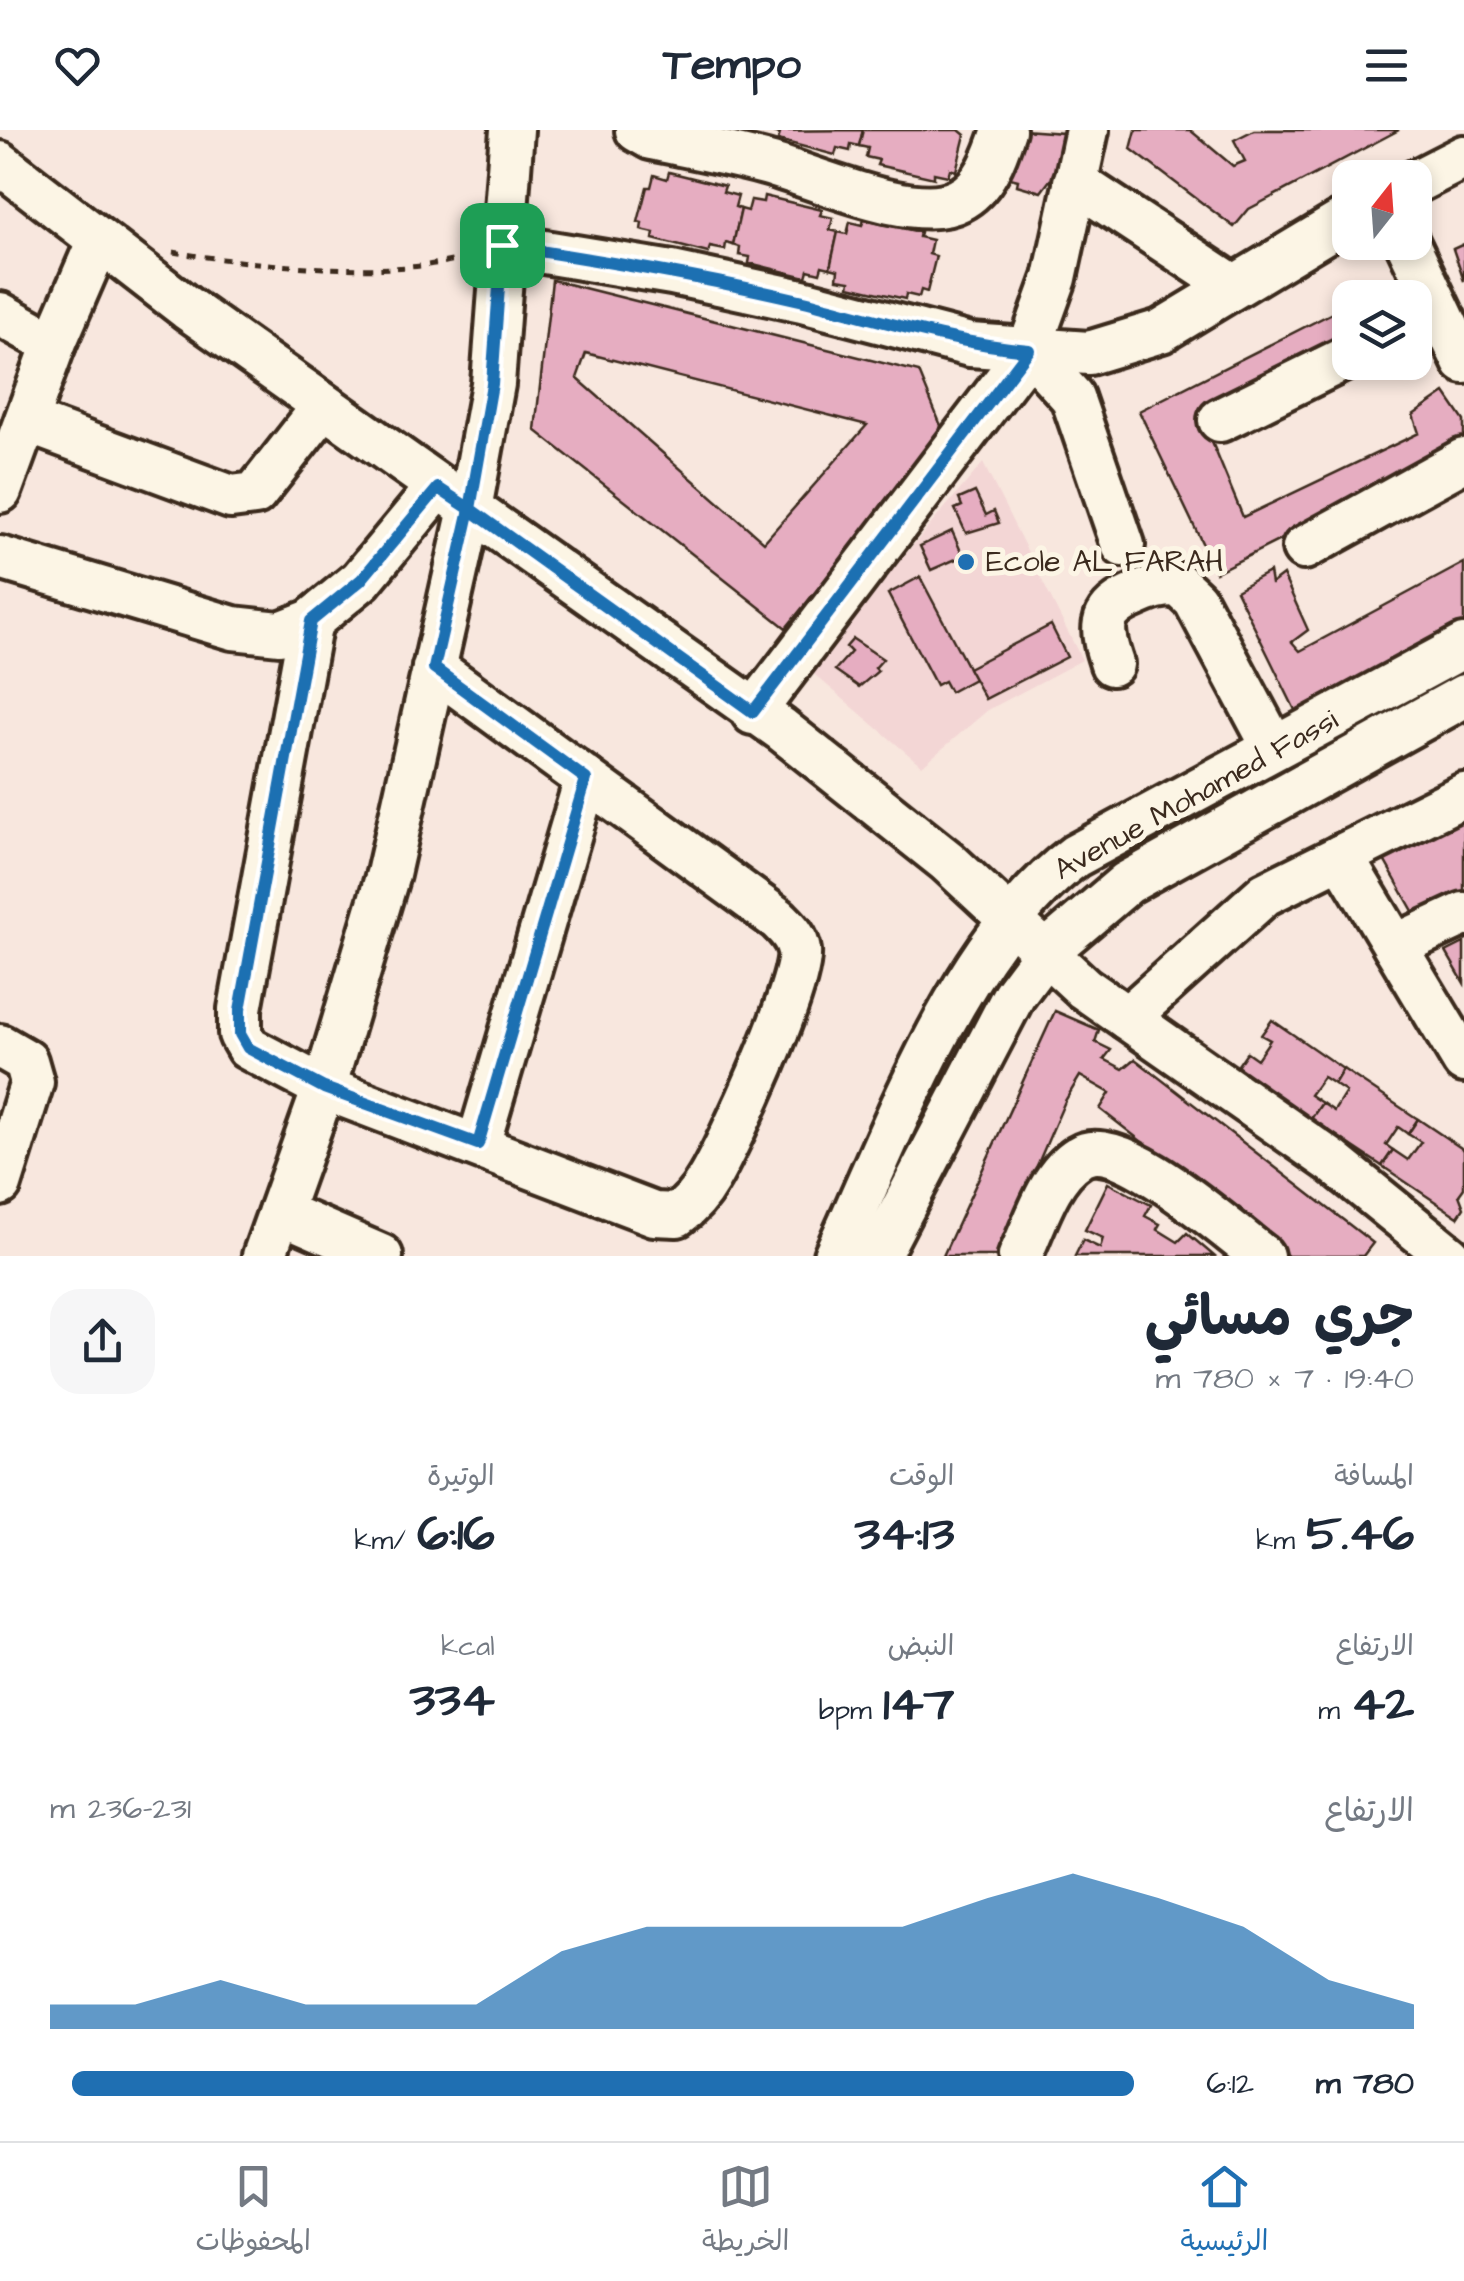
<!DOCTYPE html>
<html lang="ar">
<head>
<meta charset="utf-8">
<style>
	body { margin:0; font-family:"Architects Daughter","Playpen Sans Arabic",sans-serif; background:#f6f6f7; color:#1f2937; direction:rtl; height:100vh; display:flex; flex-direction:column; font-size:38px; white-space:nowrap }
	* { box-sizing:border-box; margin:0 }
	p { font-size:32px; color:#747a83 }
	.icon { flex:none; width:55px; height:55px; fill:none; stroke:currentColor; stroke-width:2; stroke-linecap:round; stroke-linejoin:round }
	.map { position:relative; height:1126px; overflow:hidden; direction:ltr }
	.panel { display:flex; flex-direction:column; background:#fff; flex:1 }
	.panel>* { flex:none }
	.needle { width:65px; rotate:17deg }
	.buttons { position:absolute; left:1332px; top:30px; display:grid; gap:20px }
	.buttons a { display:grid; place-items:center; width:100px; height:100px; border-radius:20px; background:#fff; box-shadow:0 5px 15px #0003; font-size:50px }
	.pin { position:absolute; display:grid; place-items:center; width:85px; height:85px; color:#fff; margin:-42px; border-radius:20px; box-shadow:0 5px 15px #0006 }
	.round { display:grid; place-items:center; flex:none; width:105px; height:105px; border-radius:30px; background:#f6f6f7 }
	.headline { display:flex; align-items:center; justify-content:space-between; height:170px; padding:0 50px }
	h1 { font-size:55px; font-weight:700; line-height:75px }
	.figures { display:grid; grid-template-columns:repeat(3,1fr); gap:15px; height:170px; padding:10px 50px }
	.figures div { display:grid; align-content:center }
	.figures b { font-size:50px; font-weight:700 }
	.figures small { font-size:28px; font-weight:400 }
	.figures p { font-size:28px }
	.chart { height:280px; padding:20px 50px }
	.chart p { display:flex; justify-content:space-between }
	.chart svg { width:100%; height:180px; margin-top:10px; fill:#1f6fb2; opacity:.7 }
	ul { padding:0 50px; list-style:none; font-size:32px }
	li { display:grid; grid-template-columns:160px 120px 1fr; align-items:center; height:75px }
	li i { height:25px; border-radius:12px; background:#1f6fb2 }
	header { display:flex; justify-content:space-between; align-items:center; height:130px; padding:0 50px; background:#fff; font-size:45px; font-weight:700 }
	.dock { display:flex; justify-content:space-around; align-items:center; height:140px; border-top:2px solid #e0e1e3; background:#fff; font-size:28px; color:#747a83 }
	.dock a { display:grid; justify-items:center; gap:5px }
	.dock .active { color:#1f6fb2 }
	.map>svg:first-child { display:block }
</style>
</head>
<body>
<header><svg class="icon" aria-label="menu" viewBox="0 0 24 24"><path d="M4 6h16M4 12h16M4 18h16"/></svg>Tempo<svg class="icon" aria-label="heart" viewBox="0 0 24 24"><path d="M12 20l-8-8c-3-5 5-10 8-4 3-6 11-1 8 4z"/></svg></header>
<div class="map">
<svg width="1464" height="1126" viewBox="0 0 1464 1126">
	<rect width="100%" height="100%" fill="#f8e7de"/>
	<filter id="ink" filterUnits="userSpaceOnUse"><feTurbulence type="fractalNoise" baseFrequency=".01" numOctaves="2"/><feDisplacementMap in="SourceGraphic" scale="20" xChannelSelector="R" yChannelSelector="G"/><feConvolveMatrix kernelMatrix="1 2 1 2 8 2 1 2 1" color-interpolation-filters="sRGB"/></filter>
	<g filter="url(#ink)">
		<polygon fill="#f3d6d5" points="983,333 1082,530 988,580 922,636 808,539"/>
		<g fill="#e6adc1" stroke="#3b2a1e" stroke-width="2.5" fill-rule="evenodd">
			<polygon points="863,0 859,16 851,14 850,21 837,18 835,25 778,10 780,4 768,1"/>
			<polygon points="863,0 959,0 965,5 956,41 950,39 948,46 934,43 934,48 877,35 879,30 866,27 868,18 859,16"/>
			<polygon points="1023,0 1063,3 1061,12 1065,13 1054,52 1050,50 1041,62 1017,55 1018,50 1010,48 1013,40 1009,39"/>
			<polygon points="1136,0 1190,0 1233,36 1245,31 1234,10 1254,0 1399,0 1249,79 1234,97 1131,19"/>
			<polygon points="669,42 725,56 723,62 738,66 735,77 741,79 733,115 726,113 725,120 710,117 708,123 653,109 654,103 641,100 642,93 638,92 647,57 651,57 654,45 667,49"/>
			<polygon points="764,66 822,80 820,85 833,88 830,100 838,102 830,138 822,136 820,143 808,140 806,147 749,133 750,127 739,125 740,117 733,115 741,79 748,81 751,70 763,72"/>
			<polygon points="864,90 920,102 919,107 932,110 929,124 936,126 927,162 921,160 919,167 906,164 905,169 849,156 850,151 837,149 838,140 830,138 838,102 847,104 850,92 862,95"/>
			<polygon points="1464,114 1464,151 1453,119"/>
			<polygon points="1402,148 1426,179 1415,184 1415,168 1363,168"/>
			<path d="M552 150 919 242 944 303 786 498 535 300ZM586 223 867 295 764 412 577 248Z"/>
			<polygon points="1350,174 1350,216 1202,288 1243,387 1419,303 1413,285 1445,263 1464,291 1464,318 1216,442 1139,281"/>
			<polygon points="975,362 986,385 994,381 999,393 966,403 955,379 962,376 959,369"/>
			<polygon points="952,401 963,426 931,440 920,416"/>
			<polygon points="1464,433 1464,494 1297,584 1236,460 1269,442 1271,454 1283,445 1308,500 1292,512 1300,521"/>
			<polygon points="920,447 974,549 950,562 944,551 936,555 888,464"/>
			<polygon points="1051,495 1067,527 985,569 968,538"/>
			<polygon points="853,509 883,529 875,538 878,541 859,557 835,540 851,522 846,517"/>
			<polygon points="1464,687 1464,762 1417,788 1383,728"/>
			<polygon points="1464,813 1464,853 1446,822"/>
			<polygon points="1055,881 1099,900 1095,912 1111,920 1104,929 1123,939 1135,929 1373,1113 1363,1126 1288,1126 1100,979 1110,963 1080,946 1065,971 998,1126 943,1126"/>
			<polygon points="1272,890 1343,939 1334,954 1323,947 1310,965 1322,973 1311,989 1236,938 1247,922 1257,929 1270,910 1261,905"/>
			<polygon points="1343,939 1418,989 1408,1004 1398,997 1386,1015 1393,1020 1382,1036 1311,989 1322,973 1334,981 1346,962 1334,954"/>
			<polygon points="1418,989 1464,1020 1464,1058 1459,1065 1464,1078 1458,1087 1382,1036 1393,1020 1408,1030 1421,1012 1408,1004"/>
			<polygon points="1108,1053 1151,1075 1145,1086 1160,1094 1157,1099 1178,1112 1187,1103 1214,1126 1075,1126 1083,1110 1100,1118 1103,1108 1085,1100"/>
		</g>
		<g fill="none" stroke-linecap="round" stroke-linejoin="round">
			<defs>
				<g id="minor">
					<path d="M637 0 651 8C689 16 727 23 765 33 811 45 915 94 959 70 985 57 996 25 1004 0"/>
					<polyline points="0,33 187,178 781,599 947,731 1084,858 1333,1032 1449,1126"/>
					<polyline points="1075,52 1233,156"/>
					<polyline points="1415,52 1464,27"/>
					<polyline points="1407,112 1464,232"/>
					<polyline points="502,115 672,143 802,171 970,215 1089,223 1161,201 1350,87"/>
					<polyline points="0,184 54,214"/>
					<polyline points="1029,220 1072,267 1123,415"/>
					<polyline points="1220,290 1350,226"/>
					<polyline points="26,291 231,367 255,364 324,276"/>
					<polyline points="0,361 54,214 99,110"/>
					<polyline points="1304,418 1464,330"/>
					<polyline points="0,428 233,498 280,503 311,491 361,450 438,357"/>
					<path d="M311 491 240 879V904L248 918 324 958 654 1084 677 1085C690 1076 700 1064 708 1050 728 1017 804 853 799 821 797 807 787 798 778 789L434 538"/>
					<path d="M1112 534C1101 501 1097 482 1131 467 1149 459 1160 454 1179 455L1195 470 1274 618"/>
					<polyline points="753,583 1029,220 1055,148 1087,0"/>
					<polyline points="1341,726 1464,931"/>
					<polyline points="1395,816 1464,784"/>
					<polyline points="1127,888 1265,764 1464,665"/>
					<polyline points="0,916 26,931 32,952 0,1054"/>
					<polyline points="478,1015 586,649"/>
					<polyline points="280,1082 381,1126"/>
					<polyline points="264,1126 324,958 388,744 470,379 493,254 512,0"/>
					<path d="M835 1126C894 999 961 811 1075 726L1464 516"/>
					<polyline points="878,1126 1014,865 1046,822 1127,753 1464,566"/>
					<path d="M1020 1126C1035 1095 1048 1046 1079 1027 1119 1001 1228 1101 1262 1126"/>
				</g>
			</defs>
			<use href="#minor" stroke="#3b2a1e" stroke-width="50"/>
			<path stroke="#3b2a1e" stroke-width="5" stroke-dasharray="8 8" stroke-linecap="butt" d="M173 122C252 135 397 150 470 126"/>
			<use href="#minor" stroke="#fcf5e5" stroke-width="42"/>
		</g>
	</g>
	<g fill="none" stroke-linecap="round" stroke-linejoin="round" filter="url(#ink)">
		<defs>
			<path id="route" d="M502 115 492 254 470 379 438 358 361 450 311 491 240 880V904L248 918 324 958 478 1014 586 649 434 538 470 379 753 582 1029 220C951 213 879 190 804 171 704 147 603 131 502 115"/>
		</defs>
		<use href="#route" stroke="#fff" stroke-width="20"/>
		<use href="#route" stroke="#1f6fb2" stroke-width="12"/>
	</g>
	<circle fill="#1f6fb2" stroke="#fcf5e5" stroke-width="4" cx="966" cy="432" r="10"/>
	<g text-anchor="middle" dominant-baseline="central" stroke-width="10" stroke-linejoin="round" paint-order="stroke">
		<g font-size="30" fill="#3b2a1e" stroke="#fcf5e5" text-anchor="start">
			<text x="986" y="432">Ecole AL FARAH</text>
		</g>
		<g font-size="30" fill="#3b2a1e" stroke="#fcf5e5">
			<text transform="translate(1196 665) rotate(-29)">Avenue Mohamed Fassi</text>
		</g>
	</g>
</svg>
<div class="buttons">
<a><svg class="needle" viewBox="-14 -14 28 28"><path d="M0-13l5 13h-10z" fill="#e53935"/><path d="M0 13l5-13h-10z" fill="#747a83"/></svg></a>
<a><svg class="icon" aria-label="layers" viewBox="0 0 24 24"><path d="M12 4l9 5-9 5-9-5zM3 14l9 5 9-5"/></svg></a>
</div>
<div class="pin" style="left:502px;top:115px;background:#1e9e55"><svg class="icon" aria-label="arrive" viewBox="0 0 24 24"><path d="M6 21V4h12l-3 4 3 4H6"/></svg></div>
</div>
<section class="panel">
<div class="headline"><div><h1>جري مسائي</h1><p>19:40 · 7 × 780 m</p></div><a class="round"><svg class="icon" aria-label="share" viewBox="0 0 24 24"><path d="M12 15V3M7 8l5-5 5 5M5 13v7h14v-7"/></svg></a></div>
<div class="figures">
<div><p>المسافة</p><b>5.46<small> km</small></b></div>
<div><p>الوقت</p><b>34:13</b></div>
<div><p>الوتيرة</p><b>6:16<small> /km</small></b></div>
</div>
<div class="figures">
<div><p>الارتفاع</p><b>42<small> m</small></b></div>
<div><p>النبض</p><b>147<small> bpm</small></b></div>
<div><p>kcal</p><b>334</b></div>
</div>
<div class="chart"><p><span>الارتفاع</span>231–236 m</p>
<svg viewBox="0 0 160 44" preserveAspectRatio="none"><path d="M0 44V38L10 38L20 32L30 38L40 38L50 38L60 25L70 19L80 19L90 19L100 19L110 12L120 6L130 12L140 19L150 32L160 38V44z"/></svg>
</div>
<ul>
<li><b>780 m</b>6:12<i style="width:98%"></i></li>
</ul>
</section>
<nav class="dock">
<a class="active"><svg class="icon" aria-label="home" viewBox="0 0 24 24"><path d="M3 11l9-7 9 7M6 9v11h12V9"/></svg>الرئيسية</a>
<a><svg class="icon" aria-label="map" viewBox="0 0 24 24"><path d="M3 6l6-2 6 2 6-2v14l-6 2-6-2-6 2zM9 4v14M15 6v14"/></svg>الخريطة</a>
<a><svg class="icon" aria-label="saved" viewBox="0 0 24 24"><path d="M7 4h10v16l-5-4-5 4z"/></svg>المحفوظات</a>
</nav>
</body>
</html>
